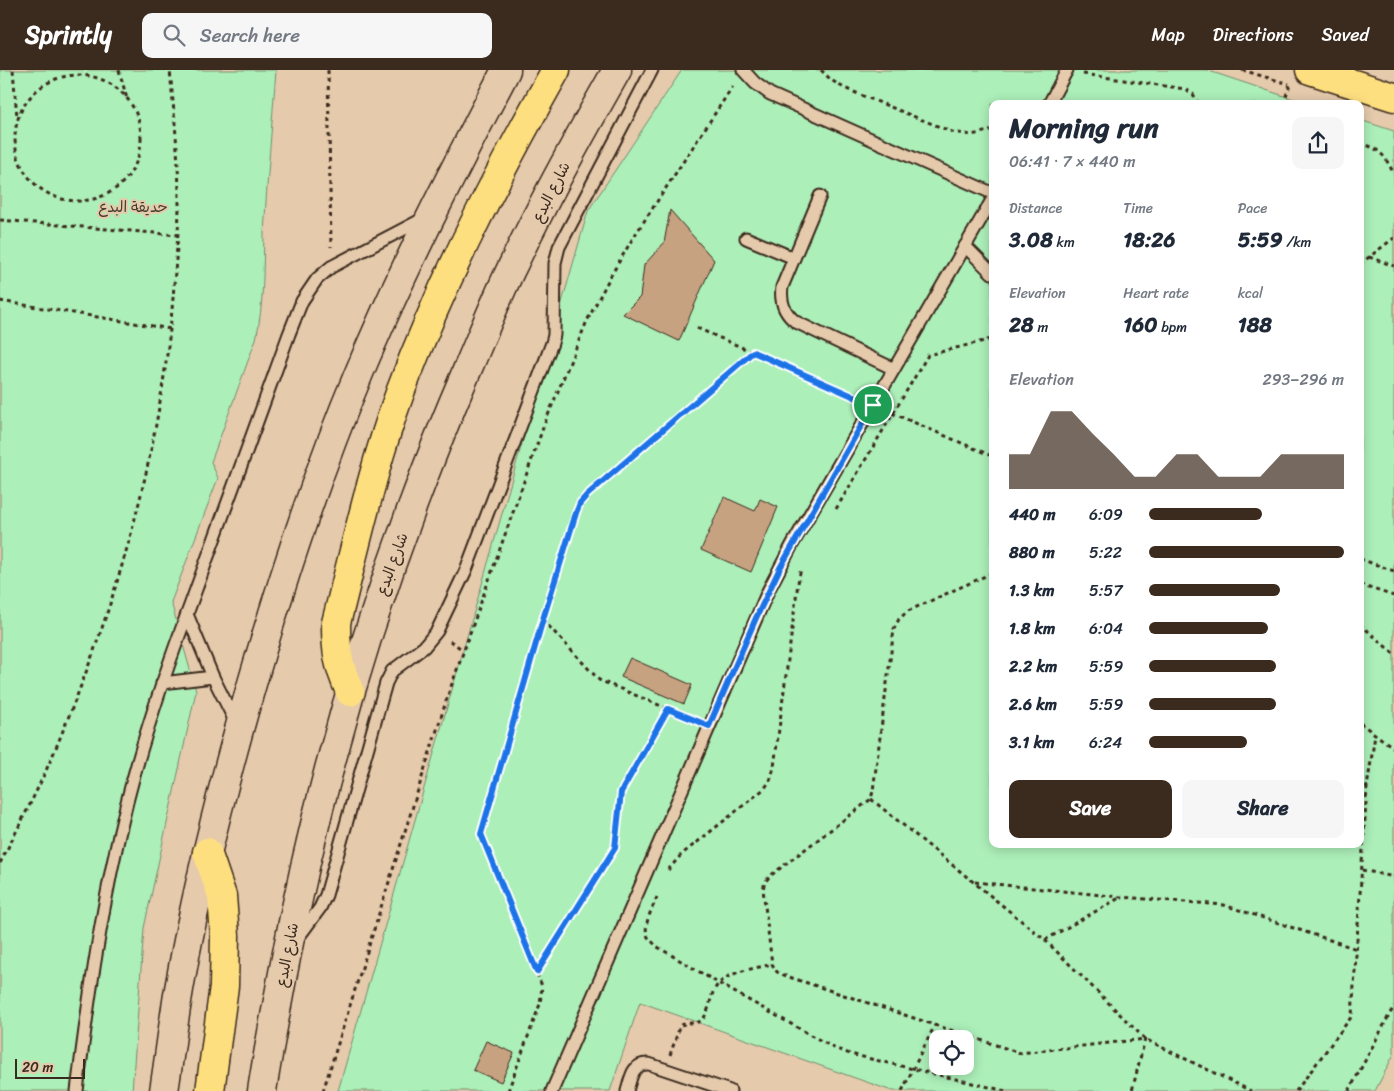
<!DOCTYPE html>
<html lang="en">
<head>
<meta charset="utf-8">
<style>
	body { margin:0; font-family:Sriracha,"Playpen Sans Arabic",sans-serif; background:#f6f6f7; color:#1f2937; height:100vh; display:flex; flex-direction:column; font-size:19px; white-space:nowrap }
	* { box-sizing:border-box; margin:0 }
	p { font-size:16px; color:#747a83 }
	.icon { flex:none; width:28px; height:28px; fill:none; stroke:currentColor; stroke-width:2; stroke-linecap:round; stroke-linejoin:round }
	.map { position:relative; flex:1; overflow:hidden }
	.panel { position:absolute; left:989px; top:30px; width:375px; height:748px; display:flex; flex-direction:column; background:#fff; border-radius:10px; box-shadow:0 2px 12px #0003 }
	.panel>* { flex:none }
	.tools { position:absolute; left:929px; top:960px; display:grid; gap:10px }
	.tools a { display:grid; place-items:center; width:45px; height:45px; border-radius:10px; background:#fff; box-shadow:0 2px 12px #0003; font-size:25px }
	.scale { position:absolute; left:15px; bottom:12px; width:70px; box-sizing:border-box; padding-left:5px; border:2px solid #3b2a1e; border-top:0; font-size:14px; line-height:18px; white-space:nowrap; color:#3b2a1e; -webkit-text-stroke:4px #e5caac; paint-order:stroke }
	.pin { position:absolute; display:grid; place-items:center; width:42px; height:42px; color:#fff; margin:-21px; border:2px solid #fff; border-radius:50%; box-shadow:0 1px 5px #0007 }
	.round { display:grid; place-items:center; flex:none; width:52px; height:52px; border-radius:10px; background:#f6f6f7 }
	.overview { display:flex; align-items:center; justify-content:space-between; height:85px; padding:0 20px }
	h1 { font-size:28px; font-weight:800; line-height:38px }
	.metrics { display:grid; grid-template-columns:repeat(3,1fr); gap:8px; height:85px; padding:5px 20px }
	.metrics div { display:grid; align-content:center }
	.metrics b { font-size:21px; font-weight:800 }
	.metrics small { font-size:14px; font-weight:400 }
	.metrics p { font-size:14px }
	.chart { height:140px; padding:10px 20px }
	.chart p { display:flex; justify-content:space-between }
	.chart svg { width:100%; height:90px; margin-top:5px; fill:#3b2a1e; opacity:.7 }
	.action { display:flex; gap:10px; margin-top:auto; padding:10px 20px }
	.action a { flex:1; height:58px; border-radius:10px; background:#3b2a1e; color:#fff; font-size:20px; font-weight:800; line-height:58px; text-align:center }
	.action a+a { background:#f6f6f7; color:#1f2937 }
	ul { padding:0 20px; list-style:none; font-size:16px }
	li { display:grid; grid-template-columns:80px 60px 1fr; align-items:center; height:38px }
	li i { height:12px; border-radius:6px; background:#3b2a1e }
	header { display:flex; align-items:center; gap:30px; box-sizing:border-box; height:70px; padding:0 25px; background:#3b2a1e; color:#fff }
	header strong { font-size:24px }
	nav { display:flex; gap:28px; margin-inline-start:auto; font-size:18px }
	.search { width:350px; height:45px; background:#f6f6f7; display:flex; align-items:center; gap:12px; box-sizing:border-box; padding:0 18px; border-radius:10px; color:#747a83; font-size:19px }
	.map>svg:first-child { display:block }
</style>
</head>
<body>
<header>
<strong>Sprintly</strong>
<div class="search"><svg class="icon" aria-label="search" viewBox="0 0 24 24"><circle cx="10" cy="10" r="6"/><path d="M15 15l6 6"/></svg>Search here</div>
<nav><a>Map</a><a>Directions</a><a>Saved</a></nav>
</header>
<div class="map">
<svg width="1394" height="1021" viewBox="0 0 1394 1021">
	<rect width="100%" height="100%" fill="#e5caac"/>
	<filter id="ink" filterUnits="userSpaceOnUse"><feTurbulence type="fractalNoise" baseFrequency=".02" numOctaves="2"/><feDisplacementMap in="SourceGraphic" scale="10" xChannelSelector="R" yChannelSelector="G"/><feConvolveMatrix kernelMatrix="1 2 1 2 8 2 1 2 1" color-interpolation-filters="sRGB"/></filter>
	<g filter="url(#ink)">
		<g fill="#acefb9" stroke="#748c6c" fill-rule="evenodd">
			<path d="M0 0H276C272 54 267 109 264 163 263 199 264 234 256 269L211 392 218 408 171 532 196 621 144 858 132 1021H0Z"/>
			<path d="M682 0H1206L1308 34H992V774H1360V50L1394 61V984L1375 1021H892L640 932 610 1021H338L588 141ZM938 969H965V996H938Z"/>
		</g>
		<g fill="#c6a280" stroke="#3b2a1e">
			<polygon points="670,140 714,190 679,271 623,244 640,227 644,195 664,173"/>
			<polygon points="724,427 755,441 760,429 778,437 751,502 701,480"/>
			<polygon points="630,588 692,615 684,634 621,607"/>
			<polygon points="486,971 514,983 501,1012 473,1000"/>
		</g>
		<g fill="none" stroke-linecap="round" stroke-linejoin="round">
			<defs>
				<g id="service">
					<polyline points="743,0 755,13 770,24 992,123"/>
					<polyline points="1049,34 1067,0"/>
					<path d="M820 126 782 217C780 232 784 243 796 252L894 299"/>
					<polyline points="746,168 794,188"/>
					<polyline points="965,176 992,203"/>
					<polyline points="162,613 213,607"/>
					<polyline points="236,653 213,607 187,544 289,264 302,231 317,209 331,197 425,148"/>
					<polyline points="297,869 320,838 326,825 386,613 392,601 424,577 437,561 466,500 552,273 554,265 555,193 559,177 652,0"/>
					<path d="M77 1021C89 924 103 827 127 732 143 668 164 606 187 544"/>
					<polyline points="552,1021 768,521 792,475 992,130"/>
					<path d="M627 1021C631 1008 632 993 649 994L730 1021"/>
				</g>
				<g id="secondary">
					<path d="M164 1021C170 983 174 945 181 908 197 817 220 727 245 638 277 525 313 412 359 303 402 200 454 100 506 0"/>
					<path d="M262 1021C268 981 276 942 283 903 322 695 384 492 468 298 483 263 497 227 514 193 545 127 581 63 617 0"/>
				</g>
				<g id="primary">
					<polyline points="1310,0 1394,27"/>
					<path d="M350 622C338 594 336 583 336 553 356 475 373 396 401 320 443 209 498 103 556 0"/>
					<polyline points="207,782 222,826 225,866 224,916 210,1021"/>
				</g>
			</defs>
			<use href="#service" stroke="#3b2a1e" stroke-width="15"/>
			<use href="#secondary" stroke="#3b2a1e" stroke-width="31"/>
			<use href="#primary" stroke="#3b2a1e" stroke-width="31"/>
			<g stroke="#3b2a1e" stroke-width="3" stroke-dasharray="4 4" stroke-linecap="butt">
				<polyline points="13,0 17,47"/>
				<polyline points="119,0 127,29"/>
				<polyline points="328,0 331,177"/>
				<polyline points="821,0 831,10 844,18 952,62 972,65 992,60"/>
				<polyline points="1242,0 1289,14"/>
				<polyline points="1083,4 1185,19 1193,24 1199,34"/>
				<circle cx="78" cy="68" r="63"/>
				<polyline points="1283,34 1290,15"/>
				<path d="M1360 73C1381 79 1384 85 1394 104"/>
				<polyline points="0,150 178,165"/>
				<polyline points="1369,187 1394,196"/>
				<polyline points="1360,194 1394,168"/>
				<polyline points="0,231 171,259"/>
				<polyline points="697,258 859,328"/>
				<polyline points="892,343 992,386"/>
				<polyline points="836,439 928,285 992,269"/>
				<polyline points="1360,489 1394,501"/>
				<polyline points="992,503 908,541 899,549 894,559 873,721 871,729 770,806 765,812 763,819 772,894 777,902 786,906 1020,983 1145,969 1132,1021"/>
				<polyline points="1360,515 1394,526"/>
				<polyline points="543,550 599,610 695,650"/>
				<polyline points="1360,554 1394,584"/>
				<polyline points="450,571 463,580"/>
				<polyline points="1360,653 1394,678"/>
				<polyline points="1360,710 1367,717"/>
				<polyline points="871,729 1045,870 1145,969 1251,1021"/>
				<path d="M0 793C23 749 46 704 64 658 123 516 163 368 174 215 176 187 179 160 179 132 179 88 174 44 170 0"/>
				<polyline points="668,800 681,785 764,719 770,711 774,697 798,513 801,498"/>
				<polyline points="1362,800 1394,807"/>
				<polyline points="975,812 1121,827 1224,835 1357,879"/>
				<path d="M657 827C653 837 642 856 648 867 650 870 654 873 656 876L718 913 834 978 850 984 1006 1021"/>
				<polyline points="1045,870 1121,827"/>
				<polyline points="538,902 615,778 621,722 668,639"/>
				<path d="M670 985 680 956C687 951 696 955 702 950 708 944 710 932 712 925 720 901 751 900 772 894"/>
				<polyline points="323,1021 448,625 544,355 587,251 610,207 633,168 733,16"/>
				<polyline points="508,1021 540,934 542,916 481,764 543,549 576,443 580,433 587,425 753,282"/>
				<polyline points="902,1021 935,955"/>
				<polyline points="1296,1021 1352,946 1367,717 1375,665"/>
				<polyline points="1349,1021 1394,936"/>
			</g>
			<use href="#service" stroke="#e5caac" stroke-width="11"/>
			<use href="#secondary" stroke="#e5caac" stroke-width="28"/>
			<use href="#primary" stroke="#fedf80" stroke-width="28"/>
		</g>
	</g>
	<g fill="none" stroke-linecap="round" stroke-linejoin="round" filter="url(#ink)">
		<defs>
			<polygon id="route" points="753,282 873,335 780,498 756,548 709,656 668,639 621,722 615,778 537,902 481,764 543,549 576,443 580,433 587,425"/>
		</defs>
		<use href="#route" stroke="#fff" stroke-width="10"/>
		<use href="#route" stroke="#1a73e8" stroke-width="6"/>
	</g>
	<g text-anchor="middle" dominant-baseline="central" stroke-width="4" stroke-linejoin="round" paint-order="stroke">
		<g font-size="15" fill="#3b2a1e" stroke="#e5caac">
			<text transform="translate(551 122) rotate(-63)">شارع البدع</text>
			<text transform="translate(392 494) rotate(-70)">شارع البدع</text>
			<text transform="translate(287 885) rotate(-79)">شارع البدع</text>
		</g>
		<g font-size="15" fill="#463e2e" stroke="#e5caac">
			<text x="133" y="137">حديقة البدع</text>
		</g>
	</g>
</svg>
<div class="tools">
<a><svg class="icon" aria-label="locate" viewBox="0 0 24 24"><circle cx="12" cy="12" r="6"/><path d="M12 2v4M12 18v4M2 12h4M18 12h4"/></svg></a>
</div>
<div class="scale">20 m</div>
<div class="pin" style="left:873px;top:335px;background:#1e9e55"><svg class="icon" aria-label="arrive" viewBox="0 0 24 24"><path d="M6 21V4h12l-3 4 3 4H6"/></svg></div>
<section class="panel">
<div class="overview"><div><h1>Morning run</h1><p>06:41 · 7 × 440 m</p></div><a class="round"><svg class="icon" aria-label="share" viewBox="0 0 24 24"><path d="M12 15V3M7 8l5-5 5 5M5 13v7h14v-7"/></svg></a></div>
<div class="metrics">
<div><p>Distance</p><b>3.08<small> km</small></b></div>
<div><p>Time</p><b>18:26</b></div>
<div><p>Pace</p><b>5:59<small> /km</small></b></div>
</div>
<div class="metrics">
<div><p>Elevation</p><b>28<small> m</small></b></div>
<div><p>Heart rate</p><b>160<small> bpm</small></b></div>
<div><p>kcal</p><b>188</b></div>
</div>
<div class="chart"><p><span>Elevation</span>293–296 m</p>
<svg viewBox="0 0 160 44" preserveAspectRatio="none"><path d="M0 44V27L10 27L20 6L30 6L40 17L50 27L60 38L70 38L80 27L90 27L100 38L110 38L120 38L130 27L140 27L150 27L160 27V44z"/></svg>
</div>
<ul>
<li><b>440 m</b>6:09<i style="width:58%"></i></li>
<li><b>880 m</b>5:22<i style="width:100%"></i></li>
<li><b>1.3 km</b>5:57<i style="width:67%"></i></li>
<li><b>1.8 km</b>6:04<i style="width:61%"></i></li>
<li><b>2.2 km</b>5:59<i style="width:65%"></i></li>
<li><b>2.6 km</b>5:59<i style="width:65%"></i></li>
<li><b>3.1 km</b>6:24<i style="width:50%"></i></li>
</ul>
<div class="action"><a>Save</a><a>Share</a></div>
</section>
</div>
</body>
</html>
